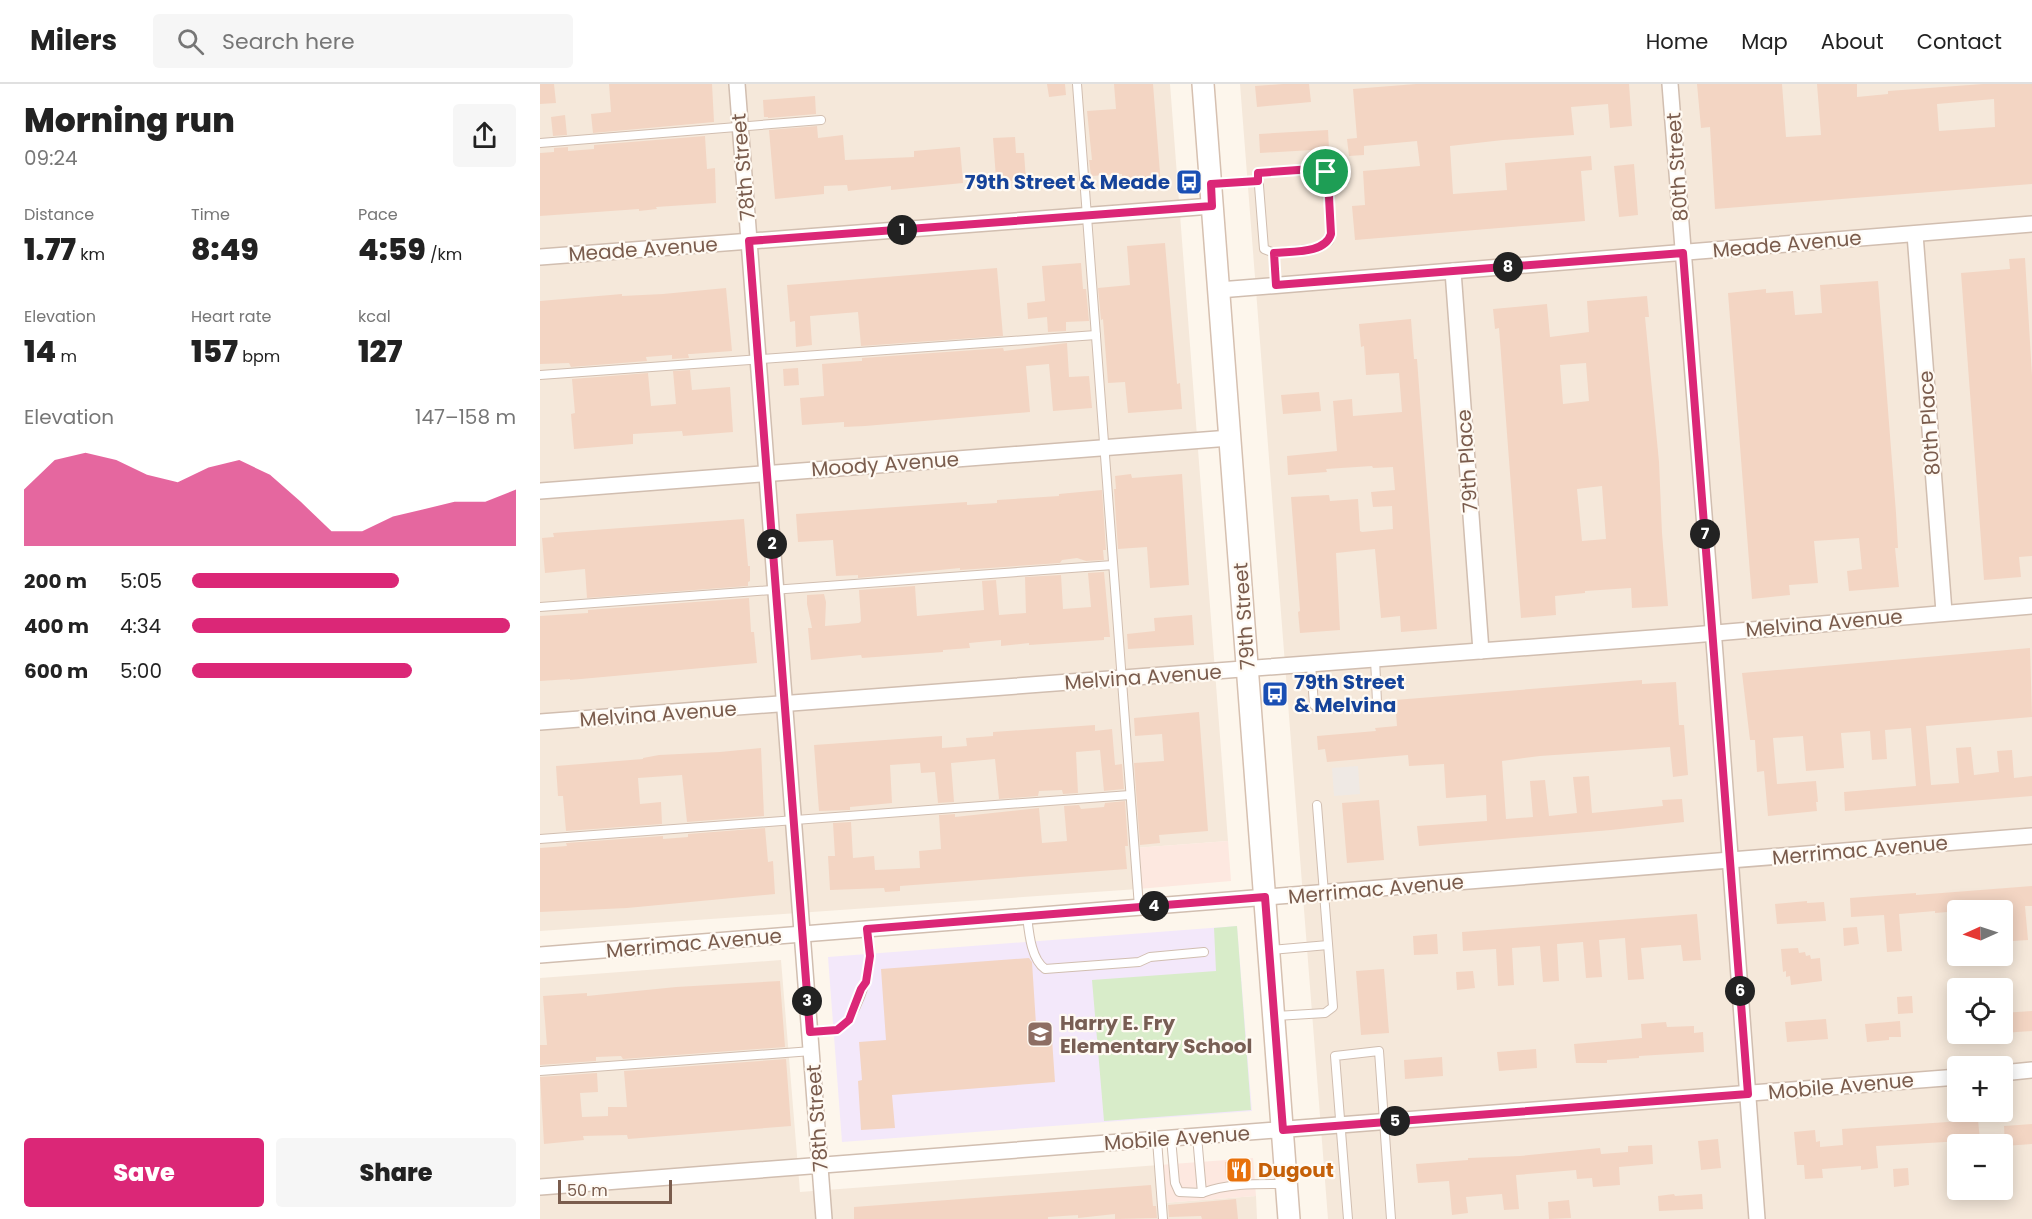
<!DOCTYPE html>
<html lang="en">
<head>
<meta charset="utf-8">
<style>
	body { margin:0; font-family:Poppins,sans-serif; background:#f6f6f6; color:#222; height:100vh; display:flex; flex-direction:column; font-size:22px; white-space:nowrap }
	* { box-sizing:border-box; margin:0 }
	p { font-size:20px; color:#767676 }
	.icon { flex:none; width:33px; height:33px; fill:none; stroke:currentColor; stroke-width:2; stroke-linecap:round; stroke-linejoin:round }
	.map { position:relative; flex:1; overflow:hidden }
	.details { display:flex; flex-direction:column; background:#fff; width:540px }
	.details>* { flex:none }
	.needle { width:39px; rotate:267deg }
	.fabs { position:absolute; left:1407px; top:816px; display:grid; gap:12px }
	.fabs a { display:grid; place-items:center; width:66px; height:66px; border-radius:6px; background:#fff; box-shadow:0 3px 15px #0003; font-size:30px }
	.scale { position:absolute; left:18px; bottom:15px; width:114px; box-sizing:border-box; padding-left:6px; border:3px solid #7a5c4d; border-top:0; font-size:16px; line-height:21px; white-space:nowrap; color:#7a5c4d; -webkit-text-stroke:4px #fffaf3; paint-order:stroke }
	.pin { position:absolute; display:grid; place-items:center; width:51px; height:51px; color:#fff; margin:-26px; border:3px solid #fff; border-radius:50%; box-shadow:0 2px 6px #0007 }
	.km { position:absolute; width:30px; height:30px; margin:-15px; border-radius:50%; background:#222; color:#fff; font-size:16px; line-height:30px; text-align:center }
	.round { display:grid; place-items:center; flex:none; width:63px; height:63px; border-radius:6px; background:#f6f6f6 }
	.head { display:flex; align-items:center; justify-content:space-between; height:102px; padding:0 24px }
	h1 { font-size:33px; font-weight:800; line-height:45px }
	.metrics { display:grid; grid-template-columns:repeat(3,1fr); gap:9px; height:102px; padding:6px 24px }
	.metrics div { display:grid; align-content:center }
	.metrics b { font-size:30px; font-weight:800 }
	.metrics small { font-size:16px; font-weight:400 }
	.metrics p { font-size:16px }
	.chart { height:168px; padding:12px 24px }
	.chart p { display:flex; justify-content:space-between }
	.chart svg { width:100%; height:108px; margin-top:6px; fill:#db2777; opacity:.7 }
	.primary-button { display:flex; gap:12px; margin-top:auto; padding:12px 24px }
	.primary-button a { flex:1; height:69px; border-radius:6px; background:#db2777; color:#fff; font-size:24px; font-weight:800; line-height:69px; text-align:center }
	.primary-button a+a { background:#f6f6f6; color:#222 }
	ul { padding:0 24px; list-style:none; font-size:20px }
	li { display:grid; grid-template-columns:96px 72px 1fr; align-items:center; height:45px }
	li i { height:15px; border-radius:8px; background:#db2777 }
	header { display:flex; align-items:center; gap:36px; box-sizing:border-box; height:84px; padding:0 30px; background:#fff; border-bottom:2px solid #e0e0e0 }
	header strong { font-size:28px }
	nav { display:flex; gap:33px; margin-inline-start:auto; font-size:21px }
	.search { width:420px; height:54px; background:#f6f6f6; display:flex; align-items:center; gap:15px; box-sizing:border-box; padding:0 21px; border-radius:6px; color:#767676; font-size:22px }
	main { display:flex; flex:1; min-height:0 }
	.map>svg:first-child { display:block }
</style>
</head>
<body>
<header>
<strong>Milers</strong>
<div class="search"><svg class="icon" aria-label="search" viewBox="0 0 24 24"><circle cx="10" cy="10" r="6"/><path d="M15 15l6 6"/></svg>Search here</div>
<nav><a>Home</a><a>Map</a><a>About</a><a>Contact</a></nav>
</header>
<main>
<section class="details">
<div class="head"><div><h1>Morning run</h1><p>09:24</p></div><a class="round"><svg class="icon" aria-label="share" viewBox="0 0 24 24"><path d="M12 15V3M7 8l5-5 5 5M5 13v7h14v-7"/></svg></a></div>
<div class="metrics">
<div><p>Distance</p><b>1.77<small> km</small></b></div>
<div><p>Time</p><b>8:49</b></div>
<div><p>Pace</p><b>4:59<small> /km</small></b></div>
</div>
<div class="metrics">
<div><p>Elevation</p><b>14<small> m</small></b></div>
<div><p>Heart rate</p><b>157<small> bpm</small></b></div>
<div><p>kcal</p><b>127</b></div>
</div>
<div class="chart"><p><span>Elevation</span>147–158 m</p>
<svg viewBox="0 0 160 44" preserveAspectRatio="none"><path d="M0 44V21L10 9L20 6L30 9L40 15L50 18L60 12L70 9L80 15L90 26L100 38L110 38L120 32L130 29L140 26L150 26L160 21V44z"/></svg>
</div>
<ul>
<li><b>200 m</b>5:05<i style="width:64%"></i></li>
<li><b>400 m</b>4:34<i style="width:98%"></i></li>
<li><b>600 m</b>5:00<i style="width:68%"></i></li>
</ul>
<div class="primary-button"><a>Save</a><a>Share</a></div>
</section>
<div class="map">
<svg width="1492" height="1135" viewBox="0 0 1492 1135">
	<rect width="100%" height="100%" fill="#fdf6ec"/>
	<g fill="#f5e8da" fill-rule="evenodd">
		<polygon points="0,0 630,0 688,757 595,764 598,805 0,847"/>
		<path d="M700 0H1492V1135H788ZM1418 826H1462V872H1418ZM1418 904H1462V950H1418ZM1418 982H1462V1028H1418ZM1418 1060H1462V1106H1418Z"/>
		<polygon points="241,876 260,1108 619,1081 622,1119 716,1112 717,1135 0,1135 0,894"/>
	</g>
	<g fill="#fde8e0">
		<polygon points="688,757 691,797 598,805 594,764"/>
		<polygon points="713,1074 716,1112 622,1119 619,1081"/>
	</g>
	<polygon fill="#efe9e4" points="818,682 820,710 794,712 792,684"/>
	<polygon fill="#f3e8fa" points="697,842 712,1027 302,1058 288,873"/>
	<polygon fill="#d8ecc9" points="697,842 711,1026 564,1037 552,896 676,887 674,844"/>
	<g fill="#f3d5c3" fill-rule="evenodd">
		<polygon points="0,0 14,0 16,19 0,20"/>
		<polygon points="69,0 172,0 174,38 53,49 51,30 71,28"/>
		<polygon points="507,0 525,0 526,11 509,13"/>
		<polygon points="574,0 613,0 621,102 583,104 582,90 551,92 549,76 552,76 547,27 576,25"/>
		<polygon points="743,0 769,0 771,18 717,23 715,2"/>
		<polygon points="876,0 1089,0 1092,42 1070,44 1068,20 1031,23 1034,51 963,56 910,62 913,110 967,106 965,79 1051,72 1052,86 1041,87 1045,137 815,156 812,122 825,121 823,87 880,82 877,57 824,62 824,71 809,72 807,55 817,54 813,5"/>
		<path d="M1157 0H1242L1246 53 1281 51 1277 0H1317V13L1348 10V7L1362 6 1443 0H1492V100L1175 125 1170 43 1161 44ZM1454 15 1455 43 1399 47 1397 20Z"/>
		<polygon points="275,12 276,30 228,34 228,33 224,33 223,16"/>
		<polygon points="25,31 27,51 13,52 11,33"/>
		<polygon points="277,42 278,54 303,51 305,76 374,73 374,67 420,63 423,99 351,106 351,102 308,107 307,101 284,102 284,110 235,115 229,46"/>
		<polygon points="788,46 789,65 720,69 719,50"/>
		<polygon points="165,52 167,85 175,84 176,119 116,123 117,125 99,127 99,125 0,132 0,69 14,68 14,64 28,63 28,67 54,65 54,61"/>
		<polygon points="475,53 476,69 484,69 486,96 466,97 466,93 456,94 453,54"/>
		<polygon points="1094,80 1098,131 1079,133 1074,82"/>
		<polygon points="625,159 637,300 640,299 642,325 588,329 585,298 568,299 563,235 561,236 558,204 590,201 587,162"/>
		<polygon points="1485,174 1492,292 1492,472 1479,473 1481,493 1444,496 1421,189 1470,185 1469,175"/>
		<polygon points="541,179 543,205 546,205 549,237 526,238 526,247 508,248 507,233 488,235 487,219 505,217 502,182"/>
		<polygon points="457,184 463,252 321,262 318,228 270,232 272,261 256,263 255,237 250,238 247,201"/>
		<polygon points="1338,197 1356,429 1358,464 1355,464 1359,503 1309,507 1307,487 1322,485 1319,454 1274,457 1278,499 1249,501 1250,511 1212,515 1188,209 1226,205 1226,209 1253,207 1255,231 1282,229 1280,201"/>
		<polygon points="186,204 192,267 151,270 148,270 149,274 132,275 132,271 106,273 107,277 31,283 29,279 0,280 0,217 82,210 82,212 123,210"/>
		<path d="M1107 212 1109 233H1105L1119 378 1122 449 1128 522 1092 524 1091 504 1045 507V509L1015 512 1016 531 981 534 959 244 955 245 953 225 1007 220 1010 253 1049 248 1047 217ZM1046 279 1049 317 1023 320 1020 281ZM1062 402 1066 455 1042 457 1037 405Z"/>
		<polygon points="871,235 874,275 877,275 897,545 861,548 860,532 841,534 835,465 796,469 800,546 760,549 758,528 760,527 751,413 789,411 790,417 818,415 820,447 822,448 853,445 852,422 833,423 831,408 855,406 853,383 833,384 832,382 786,385 787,388 748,391 747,372 797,367 793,317 812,315 813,332 862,328 859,289 826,291 824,262 821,263 819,240"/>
		<polygon points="527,259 529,293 549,292 552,324 513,327 509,280 486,282 490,328 325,342 304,343 304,338 262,341 260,314 284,312 282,280 320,277 322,277 322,274 463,264 464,267"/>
		<polygon points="258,284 259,301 244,302 243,285"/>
		<polygon points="150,286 152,306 190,303 193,348 143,352 142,347 93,350 93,360 34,365 31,330 35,329 32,295 108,289 111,322 136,320 133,287"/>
		<polygon points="779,308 781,327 743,330 741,311"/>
		<polygon points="591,390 592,394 642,390 649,501 610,504 607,463 578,465 574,405 576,405 575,392"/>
		<polygon points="562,406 566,466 563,466 564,476 546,477 537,474 522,476 520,479 420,486 420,484 318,494 318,491 296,492 293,456 258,458 256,430 427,418 427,421 457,419 457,416 519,412 519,410"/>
		<polygon points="204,435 208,482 210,482 210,497 208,498 208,502 47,514 45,485 5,489 2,454 14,453 13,449"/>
		<polygon points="564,488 570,553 564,553 564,556 489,561 489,559 461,562 461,556 429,559 430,564 403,566 403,568 322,574 321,571 271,576 268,544 272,544 267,520 267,511 284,510 286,518 285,542 319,539 321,537 319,506 375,502 377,532 444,526 442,497 456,496 459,531 486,529 485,493 521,491 523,525 551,523 548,489"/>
		<polygon points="209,514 211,548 214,548 217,579 30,596 30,595 0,597 0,532 48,529 48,526"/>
		<polygon points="652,531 654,561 588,565 587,550 615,547 614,534"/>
		<polygon points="1490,564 1492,633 1386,642 1391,701 1419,699 1416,664 1431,663 1434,691 1459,688 1457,667 1472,666 1474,694 1492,692 1492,712 1305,727 1304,708 1376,702 1371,644 1345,646 1347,675 1332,676 1330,647 1301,649 1304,684 1266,687 1263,652 1233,654 1237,700 1276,697 1278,718 1276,718 1277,727 1228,732 1224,687 1217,688 1215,656 1210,656 1202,589"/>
		<polygon points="1102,596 1102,600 1136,598 1139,641 1144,641 1148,691 1133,693 1130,663 1000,672 962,677 966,735 993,733 990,697 1005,696 1009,732 1037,729 1033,693 1049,692 1052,729 1123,722 1122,716 1142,715 1144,738 1071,746 879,762 877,742 947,737 946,711 906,714 904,680 869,682 868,671 787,678 785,665 778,666 777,652 836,647 835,644 857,642 855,616"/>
		<polygon points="659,628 668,747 619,751 620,759 600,761 594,679 624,677 622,650 595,652 594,634"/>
		<polygon points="555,641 555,647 572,645 575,681 582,680 584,705 564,707 560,666 536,668 538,709 523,710 522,706 499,707 498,712 459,715 455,675 411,679 414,718 398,719 395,688 381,689 380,679 350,681 352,719 310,723 310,726 279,727 274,661 402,652 402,664 427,662 426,654 453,652 453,648"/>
		<polygon points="221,664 224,732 147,738 142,691 98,694 100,720 121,718 122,740 26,747 23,712 18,712 16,682 103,675 103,674 119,671 180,668"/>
		<polygon points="839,716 844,776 807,779 802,719"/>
		<polygon points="585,717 588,762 585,762 587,785 360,802 360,807 345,808 344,804 290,806 288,772 295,772 293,739 311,738 313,774 334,772 335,786 380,784 379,767 401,765 399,731 415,730 415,733 499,724 502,759 527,757 524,722 539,721 541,725 564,723 565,719"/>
		<polygon points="225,744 228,778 233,777 235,810 87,824 0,828 0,764 27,762 26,759 123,752 123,755 148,753 148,750"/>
		<polygon points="1492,802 1492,822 1485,822 1488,856 1473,857 1470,823 1395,829 1395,827 1359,830 1362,867 1347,868 1344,831 1311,833 1310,814 1376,809 1376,811"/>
		<polygon points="1267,817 1267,819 1284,818 1286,837 1237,840 1235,820"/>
		<polygon points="1157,830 1161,876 1143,877 1141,861 1101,864 1104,895 1088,896 1085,854 1059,856 1062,893 1046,894 1043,858 1017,860 1019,897 1003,898 1000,862 972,864 974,901 958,902 956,865 923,867 922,848"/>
		<polygon points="1317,843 1319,860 1304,862 1303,844"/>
		<polygon points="897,850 898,870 874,871 873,852"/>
		<polygon points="1258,864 1259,869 1265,868 1266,872 1270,871 1271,875 1280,874 1282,897 1251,901 1250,892 1246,893 1246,887 1243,888 1241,865"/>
		<polygon points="489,874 492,878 497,956 512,955 515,998 352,1011 355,1044 321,1046 318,997 322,996 319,958 346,956 341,885"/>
		<polygon points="844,885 849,949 821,951 816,887"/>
		<polygon points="933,887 935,904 917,906 916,888"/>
		<polygon points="240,897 245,963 83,975 81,972 56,973 56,977 0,981 0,961 7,961 3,912 47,909 47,912 136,903"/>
		<polygon points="1372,912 1373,929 1358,930 1357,913"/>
		<polygon points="1492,927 1492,947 1462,949 1462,929"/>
		<polygon points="1286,935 1288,955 1247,958 1245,938"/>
		<polygon points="1360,937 1361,953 1349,953 1349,956 1327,958 1325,940"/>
		<polygon points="1126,938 1127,943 1154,942 1154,949 1163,948 1164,968 1099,972 1099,974 1067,976 1067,979 1036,979 1034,960 1102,954 1101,940"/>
		<polygon points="996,965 997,984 959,987 957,968"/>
		<polygon points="902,973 903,992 865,995 864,976"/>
		<polygon points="246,975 251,1042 88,1055 87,1051 43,1052 44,1056 4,1060 0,993 57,989 58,1008 40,1009 42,1033 68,1032 68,1023 87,1023 84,987"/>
		<polygon points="1438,1036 1440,1056 1336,1062 1338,1084 1321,1086 1321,1082 1282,1085 1283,1094 1265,1095 1264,1081 1257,1081 1254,1048 1275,1046 1276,1058 1280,1057 1280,1063 1303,1061 1302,1045"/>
		<polygon points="1492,1040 1492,1060 1465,1062 1464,1042"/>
		<polygon points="1178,1055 1181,1084 1161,1086 1158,1057"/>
		<polygon points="1112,1061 1113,1080 1079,1083 1080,1101 1053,1103 1052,1094 1037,1095 1036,1086 976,1091 979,1125 964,1126 962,1110 926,1113 928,1129 912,1131 909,1097 878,1099 876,1080 928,1076 928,1074 980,1072 1060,1064 1061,1070 1088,1068 1088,1062"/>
		<polygon points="711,1076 712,1094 686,1095 685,1078"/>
		<polygon points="1368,1084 1369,1101 1354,1103 1353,1085"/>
		<polygon points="611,1101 613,1122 616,1122 617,1134 575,1135 575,1130 538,1134 538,1131 508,1133 508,1135 314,1135 314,1123"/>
		<polygon points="1134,1110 1135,1112 1162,1110 1163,1125 1119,1127 1118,1112"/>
		<polygon points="696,1115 698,1135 662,1135 661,1132 629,1133 628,1121"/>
		<polygon points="1029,1116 1031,1134 1009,1135 1008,1118"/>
	</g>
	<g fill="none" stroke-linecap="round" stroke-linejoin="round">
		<defs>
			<g id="service">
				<polyline points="537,0 599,823"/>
				<polyline points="0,59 281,36"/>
				<polygon points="772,85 786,88 788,95 791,150 789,157 782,162 770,165 734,169 724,165 718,89"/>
				<polyline points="672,100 718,97"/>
				<polyline points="734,169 736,201"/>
				<polyline points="0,291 556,251"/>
				<polyline points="0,523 573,481"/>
				<polyline points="771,580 774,621 779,625 831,622 837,618 835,575"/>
				<polyline points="0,755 590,711"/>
				<path d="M487 832C489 849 491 875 505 885L599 878 610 873 664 868"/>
				<polyline points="731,866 788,861"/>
				<polyline points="736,932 785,929 793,923 777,721"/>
				<path d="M270 948C278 947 291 948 298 945 315 937 329 891 330 874 330 864 328 854 327 845"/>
				<polyline points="0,987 272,967"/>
				<path d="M657 1052 662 1109C688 1099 718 1100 745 1100"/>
				<polyline points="631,1054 635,1099 639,1108 662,1109"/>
				<polyline points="617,1056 623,1135"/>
				<polyline points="808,1135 795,972 839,967 851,1135"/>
			</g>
			<g id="minor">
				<polyline points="197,0 284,1135"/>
				<polyline points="1130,0 1175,570 1217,1135"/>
				<polyline points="1375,150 1404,528"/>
				<polyline points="0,173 672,122"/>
				<polyline points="913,187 941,567"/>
				<polyline points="679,206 1492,140"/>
				<polyline points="0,407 690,354"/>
				<polyline points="0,638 1152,551 1492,522"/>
				<polyline points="0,871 1492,752"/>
				<polyline points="1462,989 1492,986"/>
				<polyline points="0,1103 1418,993"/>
			</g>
			<polyline id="secondary" points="663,0 749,1135"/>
		</defs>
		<use href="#service" stroke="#d1beb0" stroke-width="10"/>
		<use href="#minor" stroke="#d1beb0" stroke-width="18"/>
		<use href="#secondary" stroke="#d6c0b0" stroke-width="24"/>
		<use href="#service" stroke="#fff" stroke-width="8"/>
		<use href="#minor" stroke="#fff" stroke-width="15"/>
		<use href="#secondary" stroke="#fff" stroke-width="21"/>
	</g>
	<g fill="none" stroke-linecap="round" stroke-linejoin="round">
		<defs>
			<path id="route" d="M772 85 786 88 788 95 791 150C785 170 752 167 734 169L736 201 1143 169 1208 1010 743 1046 725 813 327 845 330 872 326 898 321 905 309 936 297 946 270 948 209 157 672 122 671 100 718 97V89Z"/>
		</defs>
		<use href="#route" stroke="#fff" stroke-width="12"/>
		<use href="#route" stroke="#db2777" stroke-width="8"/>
	</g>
	<defs>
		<symbol id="bus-square" viewBox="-11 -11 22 22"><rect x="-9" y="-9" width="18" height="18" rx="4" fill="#1a4fb4" stroke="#fffaf3"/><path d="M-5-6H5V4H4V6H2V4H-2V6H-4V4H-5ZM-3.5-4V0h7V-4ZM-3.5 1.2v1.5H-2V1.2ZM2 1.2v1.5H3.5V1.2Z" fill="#fff"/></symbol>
		<symbol id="school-square" viewBox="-11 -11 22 22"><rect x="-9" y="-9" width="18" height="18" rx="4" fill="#8d6e63" stroke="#fffaf3"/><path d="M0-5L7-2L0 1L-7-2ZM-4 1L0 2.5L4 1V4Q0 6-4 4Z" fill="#fff"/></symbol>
		<symbol id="restaurant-square" viewBox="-11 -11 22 22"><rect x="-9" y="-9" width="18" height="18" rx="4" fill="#e8710a" stroke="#fffaf3"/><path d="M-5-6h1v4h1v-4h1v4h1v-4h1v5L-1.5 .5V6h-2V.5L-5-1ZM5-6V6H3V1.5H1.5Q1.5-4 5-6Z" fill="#fff"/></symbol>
	</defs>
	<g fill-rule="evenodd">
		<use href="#bus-square" x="634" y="83" width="30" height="30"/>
		<use href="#bus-square" x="720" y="595" width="30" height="30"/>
		<use href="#school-square" x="485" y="935" width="30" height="30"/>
		<use href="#restaurant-square" x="684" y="1071" width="30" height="30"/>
	</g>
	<g text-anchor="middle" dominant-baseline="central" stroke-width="4.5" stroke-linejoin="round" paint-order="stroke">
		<g font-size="20" fill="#7a5c4d" stroke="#fffaf3">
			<text transform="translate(203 83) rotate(-95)">78th Street</text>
			<text transform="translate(1137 83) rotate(-94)">80th Street</text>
			<text transform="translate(1247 160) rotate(-5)">Meade Avenue</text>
			<text transform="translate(103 165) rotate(-4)">Meade Avenue</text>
			<text transform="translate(1389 339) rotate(-94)">80th Place</text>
			<text transform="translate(927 377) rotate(-94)">79th Place</text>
			<text transform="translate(345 380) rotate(-4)">Moody Avenue</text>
			<text transform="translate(704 532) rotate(-94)">79th Street</text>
			<text transform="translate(1284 539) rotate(-5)">Melvina Avenue</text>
			<text transform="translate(603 593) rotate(-4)">Melvina Avenue</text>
			<text transform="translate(118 630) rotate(-4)">Melvina Avenue</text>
			<text transform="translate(1320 766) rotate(-5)">Merrimac Avenue</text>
			<text transform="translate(836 805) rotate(-5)">Merrimac Avenue</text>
			<text transform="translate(154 859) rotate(-5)">Merrimac Avenue</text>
			<text transform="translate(1301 1002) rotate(-5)">Mobile Avenue</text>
			<text transform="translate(277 1034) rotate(-94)">78th Street</text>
			<text transform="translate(637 1054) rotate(-4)">Mobile Avenue</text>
		</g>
		<g font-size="20" font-weight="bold" fill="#164399" stroke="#fffaf3" text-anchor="end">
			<text x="630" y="98">79th Street &amp; Meade</text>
			<text x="754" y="598" text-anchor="start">79th Street<tspan x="754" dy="23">&amp; Melvina</tspan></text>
		</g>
		<g font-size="20" font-weight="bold" fill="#785e54" stroke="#fffaf3" text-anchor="start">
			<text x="520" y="939">Harry E. Fry<tspan x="520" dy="23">Elementary School</tspan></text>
		</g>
		<g font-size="20" font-weight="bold" fill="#c56008" stroke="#fffaf3" text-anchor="start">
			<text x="718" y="1086">Dugout</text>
		</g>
	</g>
</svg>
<div class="fabs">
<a><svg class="needle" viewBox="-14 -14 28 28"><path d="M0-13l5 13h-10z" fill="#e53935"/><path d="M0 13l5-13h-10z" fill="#767676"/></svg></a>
<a><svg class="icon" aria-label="locate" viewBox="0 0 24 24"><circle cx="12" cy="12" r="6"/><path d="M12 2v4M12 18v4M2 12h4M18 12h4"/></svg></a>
<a>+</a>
<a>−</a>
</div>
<div class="scale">50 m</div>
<div class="pin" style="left:786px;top:88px;background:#1e9e55"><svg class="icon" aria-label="arrive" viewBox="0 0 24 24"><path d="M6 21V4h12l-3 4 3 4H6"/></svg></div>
<b class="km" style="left:362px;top:146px">1</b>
<b class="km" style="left:232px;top:460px">2</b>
<b class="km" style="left:267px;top:917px">3</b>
<b class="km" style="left:614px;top:822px">4</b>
<b class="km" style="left:855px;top:1037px">5</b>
<b class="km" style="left:1200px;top:907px">6</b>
<b class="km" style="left:1165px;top:450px">7</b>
<b class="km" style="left:968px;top:183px">8</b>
</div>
</main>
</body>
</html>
